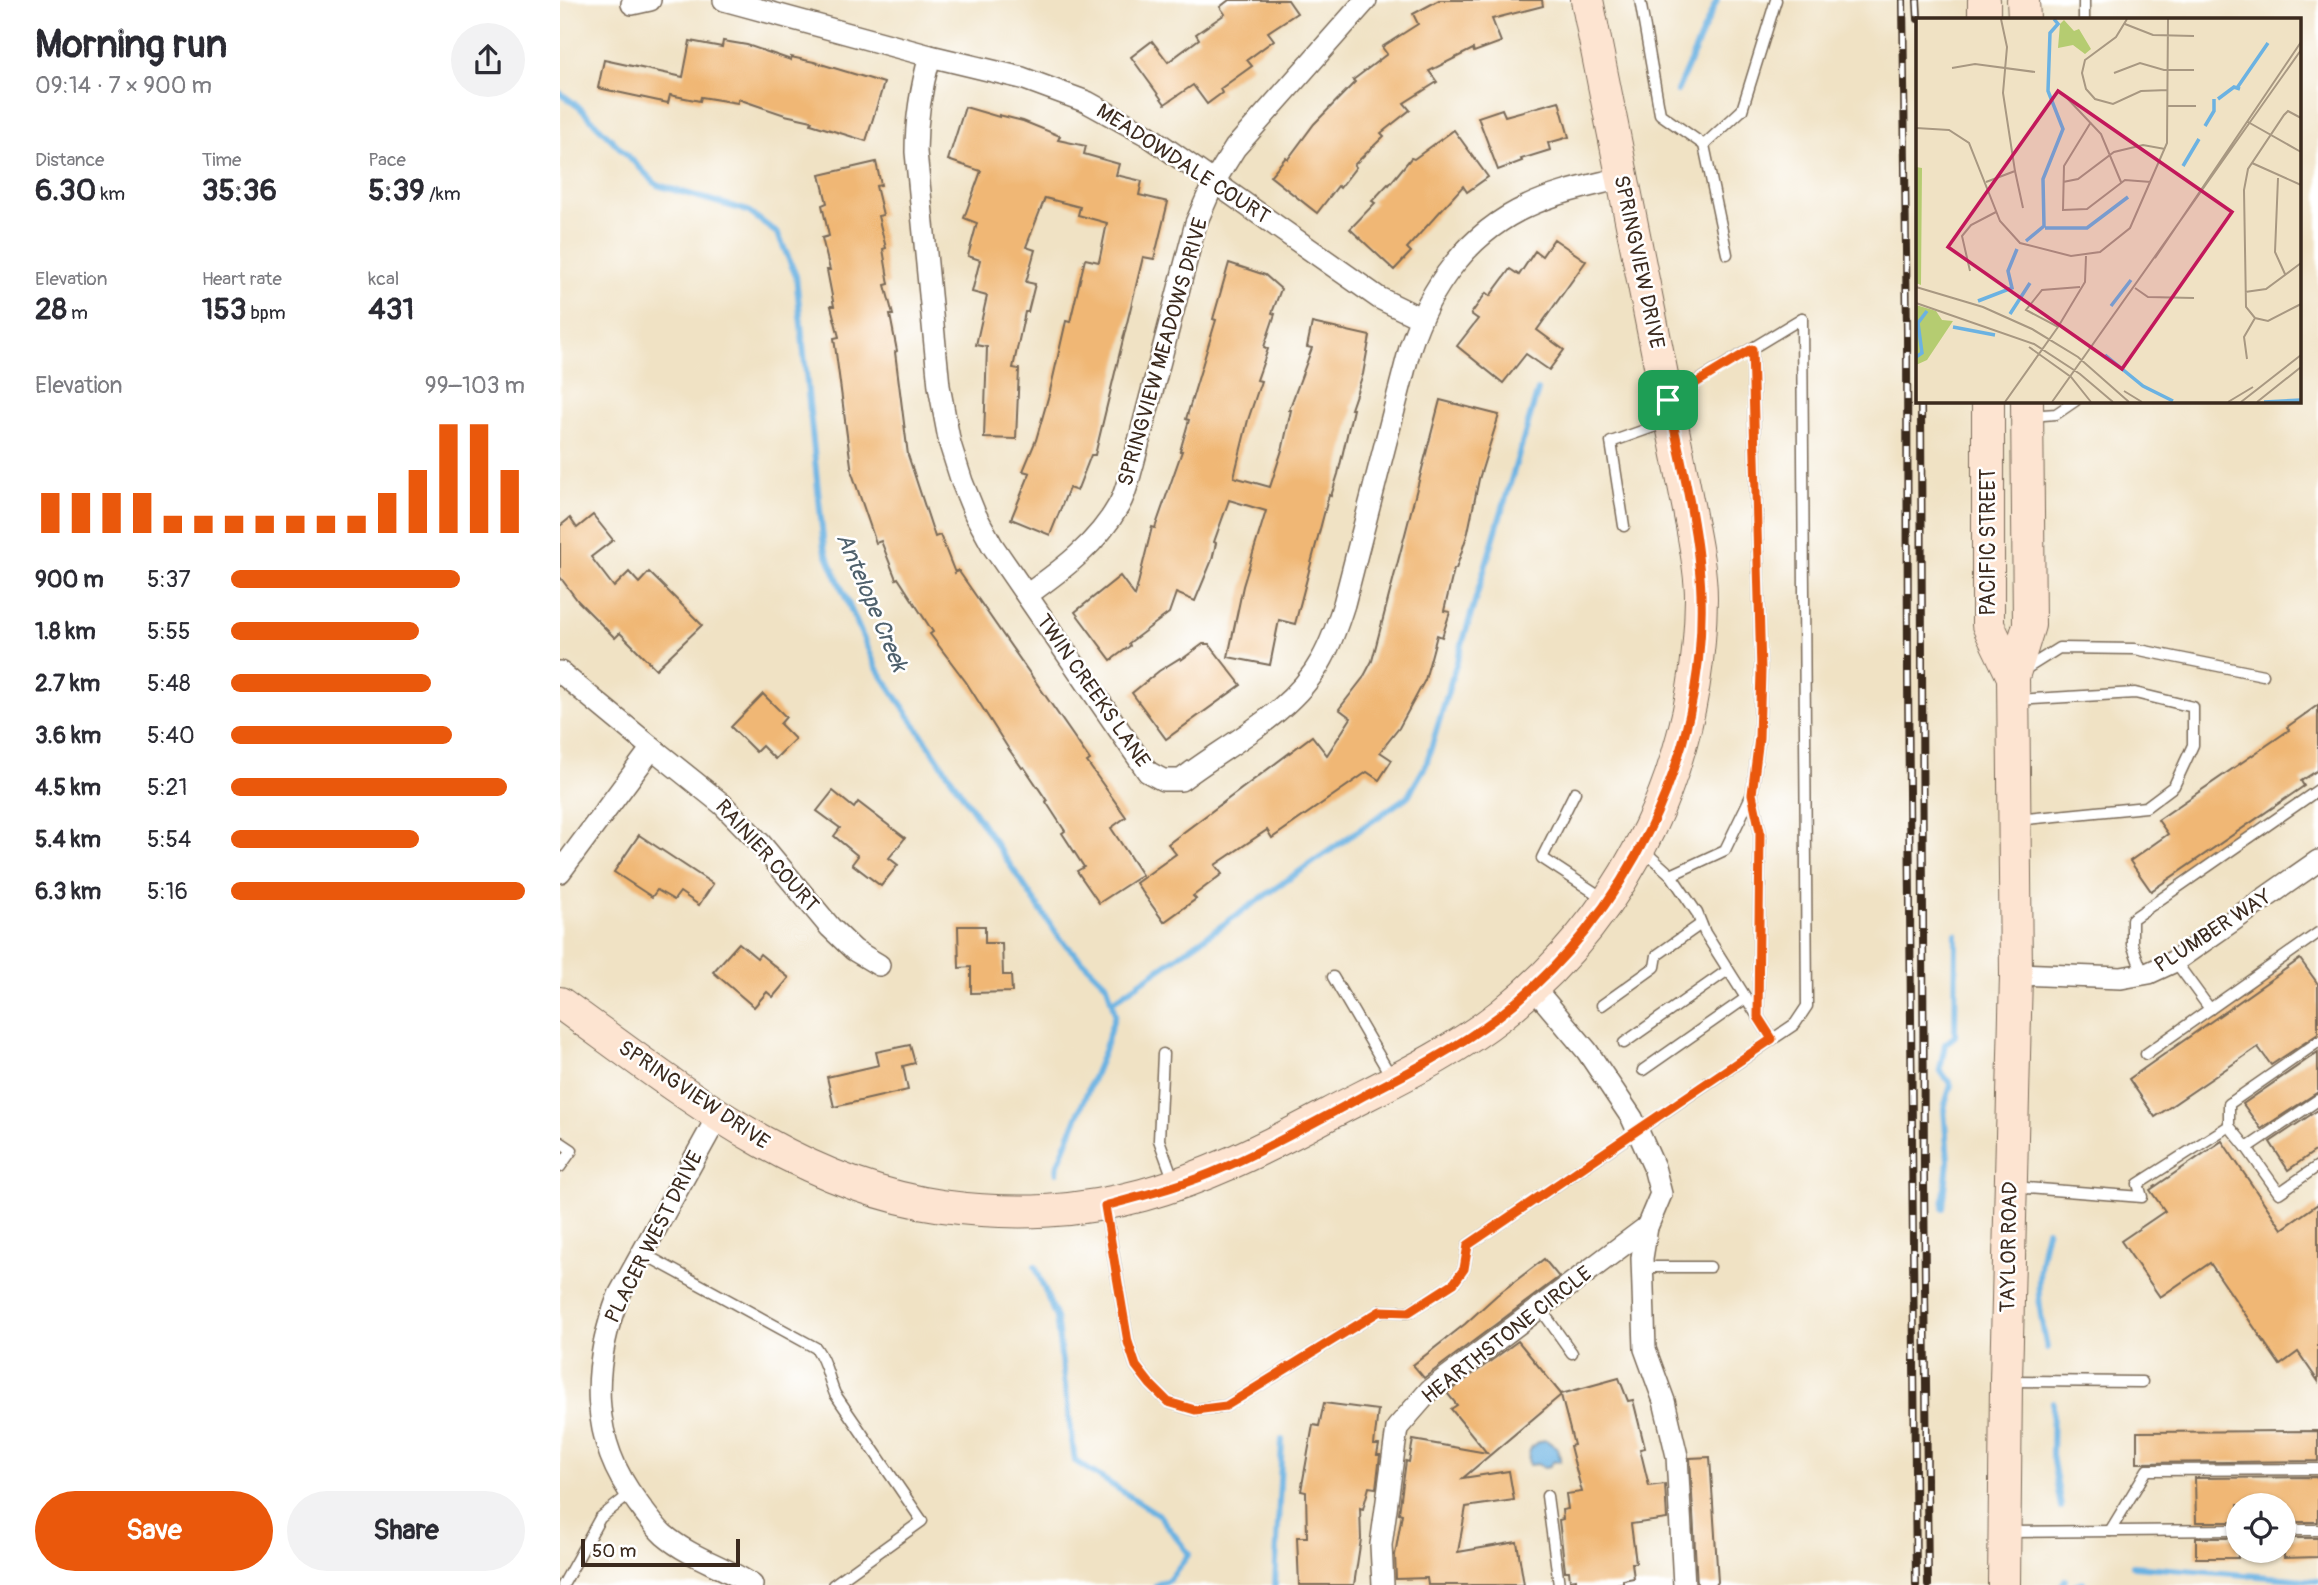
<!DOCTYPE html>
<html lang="en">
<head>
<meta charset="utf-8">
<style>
	body { margin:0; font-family:Pangolin,sans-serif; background:#f2f2f3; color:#2b2b33; height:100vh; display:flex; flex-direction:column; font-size:26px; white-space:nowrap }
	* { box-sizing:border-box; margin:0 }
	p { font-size:23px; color:#7c7c81 }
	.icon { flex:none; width:38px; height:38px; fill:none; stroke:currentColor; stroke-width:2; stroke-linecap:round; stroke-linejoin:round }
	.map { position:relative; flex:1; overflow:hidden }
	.panel { display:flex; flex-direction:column; background:#fff; width:560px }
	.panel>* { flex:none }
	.tools { position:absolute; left:1666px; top:1493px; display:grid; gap:14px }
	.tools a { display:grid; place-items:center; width:70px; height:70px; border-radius:50%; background:#fff; box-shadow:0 2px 5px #0004; font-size:35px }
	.scale { position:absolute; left:21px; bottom:18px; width:159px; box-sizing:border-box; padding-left:7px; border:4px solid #3b2a1e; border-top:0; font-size:19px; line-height:24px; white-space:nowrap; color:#3b2a1e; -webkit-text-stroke:5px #fff; paint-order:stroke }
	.pin { position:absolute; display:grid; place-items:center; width:60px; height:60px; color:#fff; margin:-30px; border-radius:14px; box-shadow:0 4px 10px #0006 }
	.round { display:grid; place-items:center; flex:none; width:74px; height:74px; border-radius:37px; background:#f2f2f3 }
	.head { display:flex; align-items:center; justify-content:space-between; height:119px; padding:0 35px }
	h1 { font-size:38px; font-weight:700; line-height:52px }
	.stats { display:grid; grid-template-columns:repeat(3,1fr); gap:10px; height:119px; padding:7px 35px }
	.stats div { display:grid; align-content:center }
	.stats b { font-size:30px; font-weight:700 }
	.stats small { font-size:19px; font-weight:400 }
	.stats p { font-size:19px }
	.chart { height:196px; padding:14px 35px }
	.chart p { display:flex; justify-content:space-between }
	.chart svg { width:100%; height:126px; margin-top:7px; stroke:#ea580c; stroke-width:6 }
	.cta { display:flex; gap:14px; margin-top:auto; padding:14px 35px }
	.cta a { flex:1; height:80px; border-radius:42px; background:#ea580c; color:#fff; font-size:28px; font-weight:700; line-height:80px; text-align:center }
	.cta a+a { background:#f2f2f3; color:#2b2b33 }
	ul { padding:0 35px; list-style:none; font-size:23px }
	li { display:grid; grid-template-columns:112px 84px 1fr; align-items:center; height:52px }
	li i { height:18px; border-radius:9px; background:#ea580c }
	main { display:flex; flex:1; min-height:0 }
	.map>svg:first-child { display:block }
</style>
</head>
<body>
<main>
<section class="panel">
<div class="head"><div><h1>Morning run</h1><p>09:14 · 7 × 900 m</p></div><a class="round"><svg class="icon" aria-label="share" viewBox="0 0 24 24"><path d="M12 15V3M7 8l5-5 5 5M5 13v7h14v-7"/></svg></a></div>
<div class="stats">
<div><p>Distance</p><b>6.30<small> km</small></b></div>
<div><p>Time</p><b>35:36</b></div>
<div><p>Pace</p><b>5:39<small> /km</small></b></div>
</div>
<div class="stats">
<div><p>Elevation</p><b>28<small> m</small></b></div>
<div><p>Heart rate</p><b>153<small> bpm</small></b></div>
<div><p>kcal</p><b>431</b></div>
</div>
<div class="chart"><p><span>Elevation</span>99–103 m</p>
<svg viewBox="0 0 160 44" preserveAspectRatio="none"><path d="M5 44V30M15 44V30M25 44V30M35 44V30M45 44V38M55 44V38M65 44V38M75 44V38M85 44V38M95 44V38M105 44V38M115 44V30M125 44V22M135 44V6M145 44V6M155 44V22"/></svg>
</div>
<ul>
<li><b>900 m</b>5:37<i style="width:78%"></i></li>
<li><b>1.8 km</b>5:55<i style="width:64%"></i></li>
<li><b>2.7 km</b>5:48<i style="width:68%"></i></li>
<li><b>3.6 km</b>5:40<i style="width:75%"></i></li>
<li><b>4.5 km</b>5:21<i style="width:94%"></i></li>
<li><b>5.4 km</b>5:54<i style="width:64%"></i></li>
<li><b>6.3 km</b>5:16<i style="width:100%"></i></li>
</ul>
<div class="cta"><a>Save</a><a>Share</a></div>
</section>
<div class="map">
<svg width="1758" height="1585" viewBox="0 0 1758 1585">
	<rect width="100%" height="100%" fill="#fff"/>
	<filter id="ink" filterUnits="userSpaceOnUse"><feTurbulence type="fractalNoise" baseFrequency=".0143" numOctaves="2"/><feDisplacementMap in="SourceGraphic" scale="14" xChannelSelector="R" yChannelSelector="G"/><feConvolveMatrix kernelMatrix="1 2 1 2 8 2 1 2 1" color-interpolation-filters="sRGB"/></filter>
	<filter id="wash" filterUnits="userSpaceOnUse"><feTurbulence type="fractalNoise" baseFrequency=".00686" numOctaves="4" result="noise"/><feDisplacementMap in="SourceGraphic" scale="28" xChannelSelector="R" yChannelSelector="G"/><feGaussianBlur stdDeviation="1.57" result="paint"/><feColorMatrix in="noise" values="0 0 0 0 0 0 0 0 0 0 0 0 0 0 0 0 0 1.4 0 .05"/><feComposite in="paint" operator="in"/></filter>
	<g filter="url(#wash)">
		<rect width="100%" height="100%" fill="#f0e2c4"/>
		<path fill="#6bb2e2" stroke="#536e80" stroke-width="2" d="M986 1440 997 1448 1001 1461 992 1462 989 1467 984 1468 978 1464 969 1465C967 1451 971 1442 986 1440Z"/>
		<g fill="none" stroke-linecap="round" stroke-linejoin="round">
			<g stroke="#6bb2e2" stroke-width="6">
				<polyline points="1117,91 1157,0"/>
				<polyline points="0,93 19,107 97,185 188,211 218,234 236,276 264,548 316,667 501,940 547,985 555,1014 544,1051 498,1164 497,1172"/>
				<polyline points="552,1002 848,796 866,765 978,390"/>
				<polyline points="1383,1208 1388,1161 1384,1108 1391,1085 1380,1070 1385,1044 1395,1036 1396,934"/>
				<path d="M1487 1230C1475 1277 1477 1302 1487 1348"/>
				<polyline points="475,1266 496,1318 515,1461 599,1515 629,1554 609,1580 596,1585"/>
				<polyline points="1493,1402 1492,1455 1501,1507"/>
				<polyline points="1573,1566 1758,1581"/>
				<polyline points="715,1585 722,1440"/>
				<polyline points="1502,1585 1505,1580"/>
				<polyline points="1515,1585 1523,1582"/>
			</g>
		</g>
		<g id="blocks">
			<g fill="#f0b774">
				<polygon points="669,0 728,0 737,13 708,32 714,40 687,60 692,66 660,89 662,93 647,104 633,85 605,104 571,57 592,41 608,62 639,39 636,34 665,14 660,7"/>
				<polygon points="879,0 982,0 983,6 932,19 941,42 914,52 913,49 869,71 877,82 844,103 850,110 821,133 824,136 794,165 796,167 780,188 778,186 757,213 710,176 726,157 728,159 754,124 795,82 793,80 827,54 822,47 858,24 853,14"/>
				<polygon points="130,41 162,47 163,41 187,45 231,60 231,57 254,62 324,83 306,141 251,124 252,121 225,115 178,99 178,103 141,97 140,101 110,95 108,103 38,88 44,60 123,77"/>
				<polygon points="999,101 1009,137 988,143 990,150 961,159 962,161 938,170 918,117 942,109 945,116"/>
				<polygon points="405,107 439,117 439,115 463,121 500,136 498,140 526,146 524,154 559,164 556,175 582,181 579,195 608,202 594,259 583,257 535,455 531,455 517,491 509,488 490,535 451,519 470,473 463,471 476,440 490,391 506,321 510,322 525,259 539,262 547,223 518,215 520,207 485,198 466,247 475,250 466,282 475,284 468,312 465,312 453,368 459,369 456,439 424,438 427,347 416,345 427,296 412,292 420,260 408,256 417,223 404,218 421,171 388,160"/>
				<polygon points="894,130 928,177 907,192 903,186 847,248 851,252 834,270 790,229 815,203 812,201 828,184 829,185 851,158 854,159"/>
				<polygon points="316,162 321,185 316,186 323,215 318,216 326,248 323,249 329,284 325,285 333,315 330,315 337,351 335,352 348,455 375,537 380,535 395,573 398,570 530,760 527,762 566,817 551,828 582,875 539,903 517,871 524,867 502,833 505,831 486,802 487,801 464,767 462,768 448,748 406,682 370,634 373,632 338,578 336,579 321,541 316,543 292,473 274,338 279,337 271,306 274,306 267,270 270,270 262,238 269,236 262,205 267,203 260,175"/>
				<polygon points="994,239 1026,261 977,330 1004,350 989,370 966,354 943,383 897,346 918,319 911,314 926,293 930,296 950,269 959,275 975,251 982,256"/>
				<polygon points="669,263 705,275 721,289 712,313 715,314 704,347 708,349 697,380 701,381 688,420 674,477 710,487 723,447 731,410 729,410 752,348 747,347 752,323 810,336 803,374 791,409 793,409 778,474 771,496 769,495 735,624 719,620 710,665 668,657 683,586 706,511 669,500 654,542 656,543 652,560 635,601 616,593 609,613 569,643 570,646 551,660 515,612 560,576 575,596 592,527 595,528 622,451 620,451 629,420 626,419 656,320 653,319"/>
				<polygon points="880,400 939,415 919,479 908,532 896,569 894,569 884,611 890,612 882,637 877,635 865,680 839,728 820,752 832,760 819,780 807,772 712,838 707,830 655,865 662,874 633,896 636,899 604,922 576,883 616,854 608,844 752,736 767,755 791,718 779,709 803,678 812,661"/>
				<polygon points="33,515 53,540 31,557 54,587 69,572 79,583 89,572 142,625 96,669 60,633 55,638 18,601 0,577 0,526 10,518 17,528"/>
				<polygon points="643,644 649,644 681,685 606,739 572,693 599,671 620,658 621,660"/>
				<polygon points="203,694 226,717 220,724 235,739 215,759 202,746 196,752 171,727"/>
				<polygon points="1758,705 1758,770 1741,781 1744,786 1591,891 1570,861 1608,834 1598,820 1729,730 1727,727"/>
				<polygon points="273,791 294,808 298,802 345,838 329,858 338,865 321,886 292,864 298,856 274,836 280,828 257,811"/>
				<polygon points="79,835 153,884 139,905 120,892 114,900 97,890 92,897 54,872"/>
				<polygon points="398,926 425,926 425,943 442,943 443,975 451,975 452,992 411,993 411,967 399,968"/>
				<polygon points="179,943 197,958 200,954 229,978 213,997 207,992 194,1007 153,972"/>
				<polygon points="1740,959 1758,984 1758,1034 1711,1065 1698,1047 1595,1117 1569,1079"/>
				<polygon points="350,1045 355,1063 343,1066 348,1090 274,1107 267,1077 319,1065 316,1052"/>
				<polygon points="1758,1052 1758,1092 1701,1129 1683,1104"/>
				<polygon points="1758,1110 1758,1149 1728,1170 1710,1142"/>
				<polygon points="1662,1141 1722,1229 1758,1204 1758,1381 1738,1352 1720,1365 1650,1263 1600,1297 1561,1241 1605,1211 1590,1190"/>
				<polygon points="984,1259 999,1277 864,1378 853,1365 905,1324 937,1295"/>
				<polygon points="958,1341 1001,1394 1059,1378 1068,1401 1073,1400 1085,1448 1080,1449 1089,1486 1105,1484 1107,1519 1071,1524 1076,1563 1072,1563 1074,1578 1063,1580 1063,1583 1049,1585 1016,1585 1016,1579 1010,1580 1009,1571 1005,1571 999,1520 1003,1519 1002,1510 1008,1509 1006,1494 1022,1492 1010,1446 1014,1445 1001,1395 903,1478 949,1471 954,1500 906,1507 898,1552 957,1542 964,1585 868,1585 867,1578 836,1579 835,1555 842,1514 839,1513 846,1461 849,1462 853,1440 927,1453 891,1409 897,1405 887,1393"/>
				<polygon points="764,1403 818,1410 814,1445 819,1445 817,1455 820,1455 816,1488 809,1487 803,1509 800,1508 801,1539 794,1585 739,1585 737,1537 747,1537 746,1492 741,1491 753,1425 759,1426"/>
				<polygon points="1758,1431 1758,1461 1577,1463 1577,1432"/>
				<polygon points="1150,1457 1158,1582 1156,1585 1137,1585 1130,1458"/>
				<polygon points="1758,1477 1758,1522 1724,1522 1724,1505 1678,1505 1678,1522 1636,1522 1635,1478"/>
				<rect x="1636" y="1538" width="42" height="20"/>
				<polygon points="1724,1538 1758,1538 1758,1557 1724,1558"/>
			</g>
		</g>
	</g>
	<g filter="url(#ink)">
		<use href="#blocks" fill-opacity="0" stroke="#7a6a58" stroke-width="2"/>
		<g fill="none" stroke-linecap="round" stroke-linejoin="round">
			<defs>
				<g id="lane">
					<polyline points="1080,0 1100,114 1144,145 1182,110 1216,0"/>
					<polyline points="1524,0 1524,19"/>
					<polyline points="1144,145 1167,254"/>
					<polyline points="1110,398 1242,318"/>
					<polyline points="1470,416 1496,414 1515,401"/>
					<polyline points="1064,526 1051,442 1110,421"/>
					<polyline points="1464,670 1499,648 1575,649 1703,675"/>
					<polyline points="1455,700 1575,693 1633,707 1633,745 1614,786 1586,807 1457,820"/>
					<polyline points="1015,792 982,858 1043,898"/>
					<polyline points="1192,794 1200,831 1198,1017"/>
					<polyline points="1082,849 1111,875 1137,913 1145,933 1212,1039"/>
					<polyline points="1111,875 1165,850 1192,794 1199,738 1201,671 1192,349"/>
					<polyline points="1615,961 1650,1009"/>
					<polyline points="1583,974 1572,944 1572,919 1758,790"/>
					<polyline points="773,977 832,1078"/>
					<polyline points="1042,1005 1095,967 1097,955 1141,924"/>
					<polyline points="1758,1042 1669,1104 1669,1126 1687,1148 1758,1100"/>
					<polyline points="1064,1043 1168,970"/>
					<polyline points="603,1054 599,1140 614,1181"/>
					<polyline points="1586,1054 1758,933"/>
					<polyline points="1083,1070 1186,998"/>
					<polyline points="0,1142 12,1150 0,1167"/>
					<polyline points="1687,1148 1719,1193 1758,1166"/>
					<polyline points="1453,1187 1582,1197 1578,1184 1669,1126"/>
					<polyline points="545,1205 568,1342 576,1366 590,1384 608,1402 634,1410 666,1406 820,1311 849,1312 894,1283 904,1269 908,1245 1235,1024 1247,1006 1242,318"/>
					<path d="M82 1253 256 1348C267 1363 268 1378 275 1394L362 1521 273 1585"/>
					<polyline points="1082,1267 1150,1267"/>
					<polyline points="980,1308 1012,1353"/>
					<polyline points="1449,1381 1582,1382"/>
					<polyline points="987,1496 999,1585"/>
					<polyline points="1724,1530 1758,1530"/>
					<polyline points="1550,1531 1587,1470 1758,1469"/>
					<polyline points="1447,1532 1678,1530"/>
					<polyline points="3,1585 40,1518 70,1494"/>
				</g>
				<g id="street">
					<polyline points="164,0 370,56 462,78 527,102 587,135 819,298 860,318"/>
					<polyline points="72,4 90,0"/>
					<path d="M370 56C361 88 356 118 356 152L379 386 390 444 402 482 415 514 432 545 588 772 603 780H621C668 744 733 713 762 659 772 641 778 623 784 604L850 348C869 288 908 233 968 206 997 192 1030 186 1061 178"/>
					<path d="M467 595C503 569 537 544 559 505 566 493 569 477 573 464L636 223 654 182 675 148 806 0"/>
					<polyline points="0,672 92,748 0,872"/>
					<polyline points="92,748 162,804 200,843 270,927 294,950 319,965"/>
					<polyline points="1456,974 1561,978 1589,973 1615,961 1758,861"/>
					<polyline points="973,987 1027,1051 1072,1118 1094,1167 1101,1194 1087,1227 1082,1258 1085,1349 1104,1401 1117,1456 1124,1585"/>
					<path d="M158 1116 59 1295C31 1366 29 1440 77 1502 85 1513 94 1526 104 1535 131 1558 164 1566 192 1585"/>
					<polyline points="823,1585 821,1545 837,1428 870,1390 1087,1227"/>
				</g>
				<g id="secondary">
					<polyline points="1424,0 1424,19"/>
					<polyline points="1463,0 1464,19"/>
					<polyline points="1428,401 1428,625 1453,677"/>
					<path d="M0 1003C117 1087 234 1185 382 1206 536 1227 634 1186 767 1115 826 1084 889 1056 942 1014 1071 910 1139 763 1141 598 1141 569 1134 538 1129 510L1027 0"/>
					<polyline points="1444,1585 1446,1381 1456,974 1453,677 1469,625 1467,401"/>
				</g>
			</defs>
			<use href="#lane" stroke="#7a6a58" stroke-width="13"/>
			<use href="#street" stroke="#7a6a58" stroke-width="24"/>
			<use href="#secondary" stroke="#7a6a58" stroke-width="34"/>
			<use href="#lane" stroke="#fff" stroke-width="10"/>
			<use href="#street" stroke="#fff" stroke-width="21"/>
			<use href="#secondary" stroke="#fde4d1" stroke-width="32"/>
			<defs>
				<g id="rail">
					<polyline points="1343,0 1347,333 1348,680 1356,1585"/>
					<polyline points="1357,0 1358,19"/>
					<polyline points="1361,401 1364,1182 1368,1585"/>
				</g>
			</defs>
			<use href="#rail" stroke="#3b2a1e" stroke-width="8"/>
			<use href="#rail" stroke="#fff" stroke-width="5" stroke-dasharray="16" stroke-linecap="butt"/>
		</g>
	</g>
	<g fill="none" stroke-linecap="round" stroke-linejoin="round" filter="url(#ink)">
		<defs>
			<path id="route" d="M1192 349 1201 671 1199 738 1192 794 1200 831 1198 1017 1212 1039 908 1245 904 1269 894 1283 849 1312 820 1311 666 1406 635 1410 608 1402 590 1384 576 1366 568 1342 545 1206C585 1195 625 1185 663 1168 711 1147 757 1121 803 1096 850 1072 897 1048 939 1016 1067 917 1146 756 1141 594 1139 532 1121 460 1108 400Z"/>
		</defs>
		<use href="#route" stroke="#fff" stroke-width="14"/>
		<use href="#route" stroke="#ea580c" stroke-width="9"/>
	</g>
	<g text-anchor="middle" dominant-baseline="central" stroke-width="5" stroke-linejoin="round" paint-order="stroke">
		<g font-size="21" fill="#3b2a1e" stroke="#fff">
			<text transform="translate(623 164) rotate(33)">MEADOWDALE COURT</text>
			<text transform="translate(1079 262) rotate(78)">SPRINGVIEW DRIVE</text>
			<text transform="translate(603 352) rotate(-74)">SPRINGVIEW MEADOWS DRIVE</text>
			<text transform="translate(1428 542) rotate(-90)">PACIFIC STREET</text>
			<text transform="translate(533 691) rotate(55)">TWIN CREEKS LANE</text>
			<text transform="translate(207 856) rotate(48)">RAINIER COURT</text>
			<text transform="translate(1653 931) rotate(-33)">PLUMBER WAY</text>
			<text transform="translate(134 1095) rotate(34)">SPRINGVIEW DRIVE</text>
			<text transform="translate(94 1237) rotate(-63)">PLACER WEST DRIVE</text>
			<text transform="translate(1449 1247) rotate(-89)">TAYLOR ROAD</text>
			<text transform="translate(947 1335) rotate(-38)">HEARTHSTONE CIRCLE</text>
		</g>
		<g font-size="23" font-style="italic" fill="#4e606c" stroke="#fff">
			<text transform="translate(312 602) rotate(67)">Antelope Creek</text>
		</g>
	</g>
	<g transform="translate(1356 18)">
		<rect width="385" height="385" fill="#f0e2c4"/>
		<path d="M148 2 158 13 163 11 175 31 169 36 157 27 142 30 144 6ZM0 149 6 150 5 267 0 265ZM0 287 20 293 26 302 37 303 11 342 0 347Z" fill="#b5cc71"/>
		<path fill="none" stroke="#6bb2e2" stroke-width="3.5" d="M321 70 352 25M302 81 318 69 324 71M289 108 298 93V81M267 148 283 121M129 210H171L212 179M110 223 128 208 127 161 147 111 132 73 134 15 142 6 138 1M62 283 96 270 92 253 101 231M195 288 215 262M94 296 114 265M37 309 79 317M189 337 227 368 257 383M0 339 6 335 2 305 11 293M348 384 385 382"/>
		<path fill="none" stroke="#a89882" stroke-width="2" d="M211 1 200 19 169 42 166 55 170 71 179 81 197 86 225 73 252 72M209 6 237 17 278 18M36 50 59 46 119 54M198 55 224 45 248 52H278M149 78 185 116 205 164M252 88H280M385 100 372 93 368 97 332 151 328 172 330 289 339 300 352 303 385 286M175 104 148 148 147 192 171 191 209 162 235 164M332 104 385 134M0 110 33 112 53 125 84 203 104 225 155 238 184 234 214 210 251 125 252 1M336 145 385 167M99 153 107 190M362 160 359 234 369 256M70 164 99 153 87 75 91 29 85 1M147 164 162 161 198 134 227 127 249 131M239 240 385 24M54 253 46 218 55 207 80 194M0 269 67 289 116 311 162 339 213 384M164 269 126 272 110 292 142 309 169 264 170 238M219 270 232 279 278 280M329 274 350 271 385 245M0 285 118 326 164 356 197 384M113 329 155 359 175 384M331 341 328 319 339 300M208 373 226 384M89 384 142 309M136 384 385 32M312 384 337 369M325 384 385 337M341 384 385 349"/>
		<path fill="#c2185b" fill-opacity="0.15" stroke="#c2185b" stroke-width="3.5" d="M142 73 316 194 206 351 32 229Z"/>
		<rect width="385" height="385" fill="none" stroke="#3b2a1e" stroke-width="3.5"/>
	</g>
</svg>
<div class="tools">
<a><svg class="icon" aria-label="locate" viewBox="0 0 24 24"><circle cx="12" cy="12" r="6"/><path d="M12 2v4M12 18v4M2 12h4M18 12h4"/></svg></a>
</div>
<div class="scale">50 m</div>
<div class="pin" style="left:1108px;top:400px;background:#1e9e55"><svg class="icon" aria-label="arrive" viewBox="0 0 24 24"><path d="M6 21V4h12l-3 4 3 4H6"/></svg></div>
</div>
</main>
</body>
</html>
